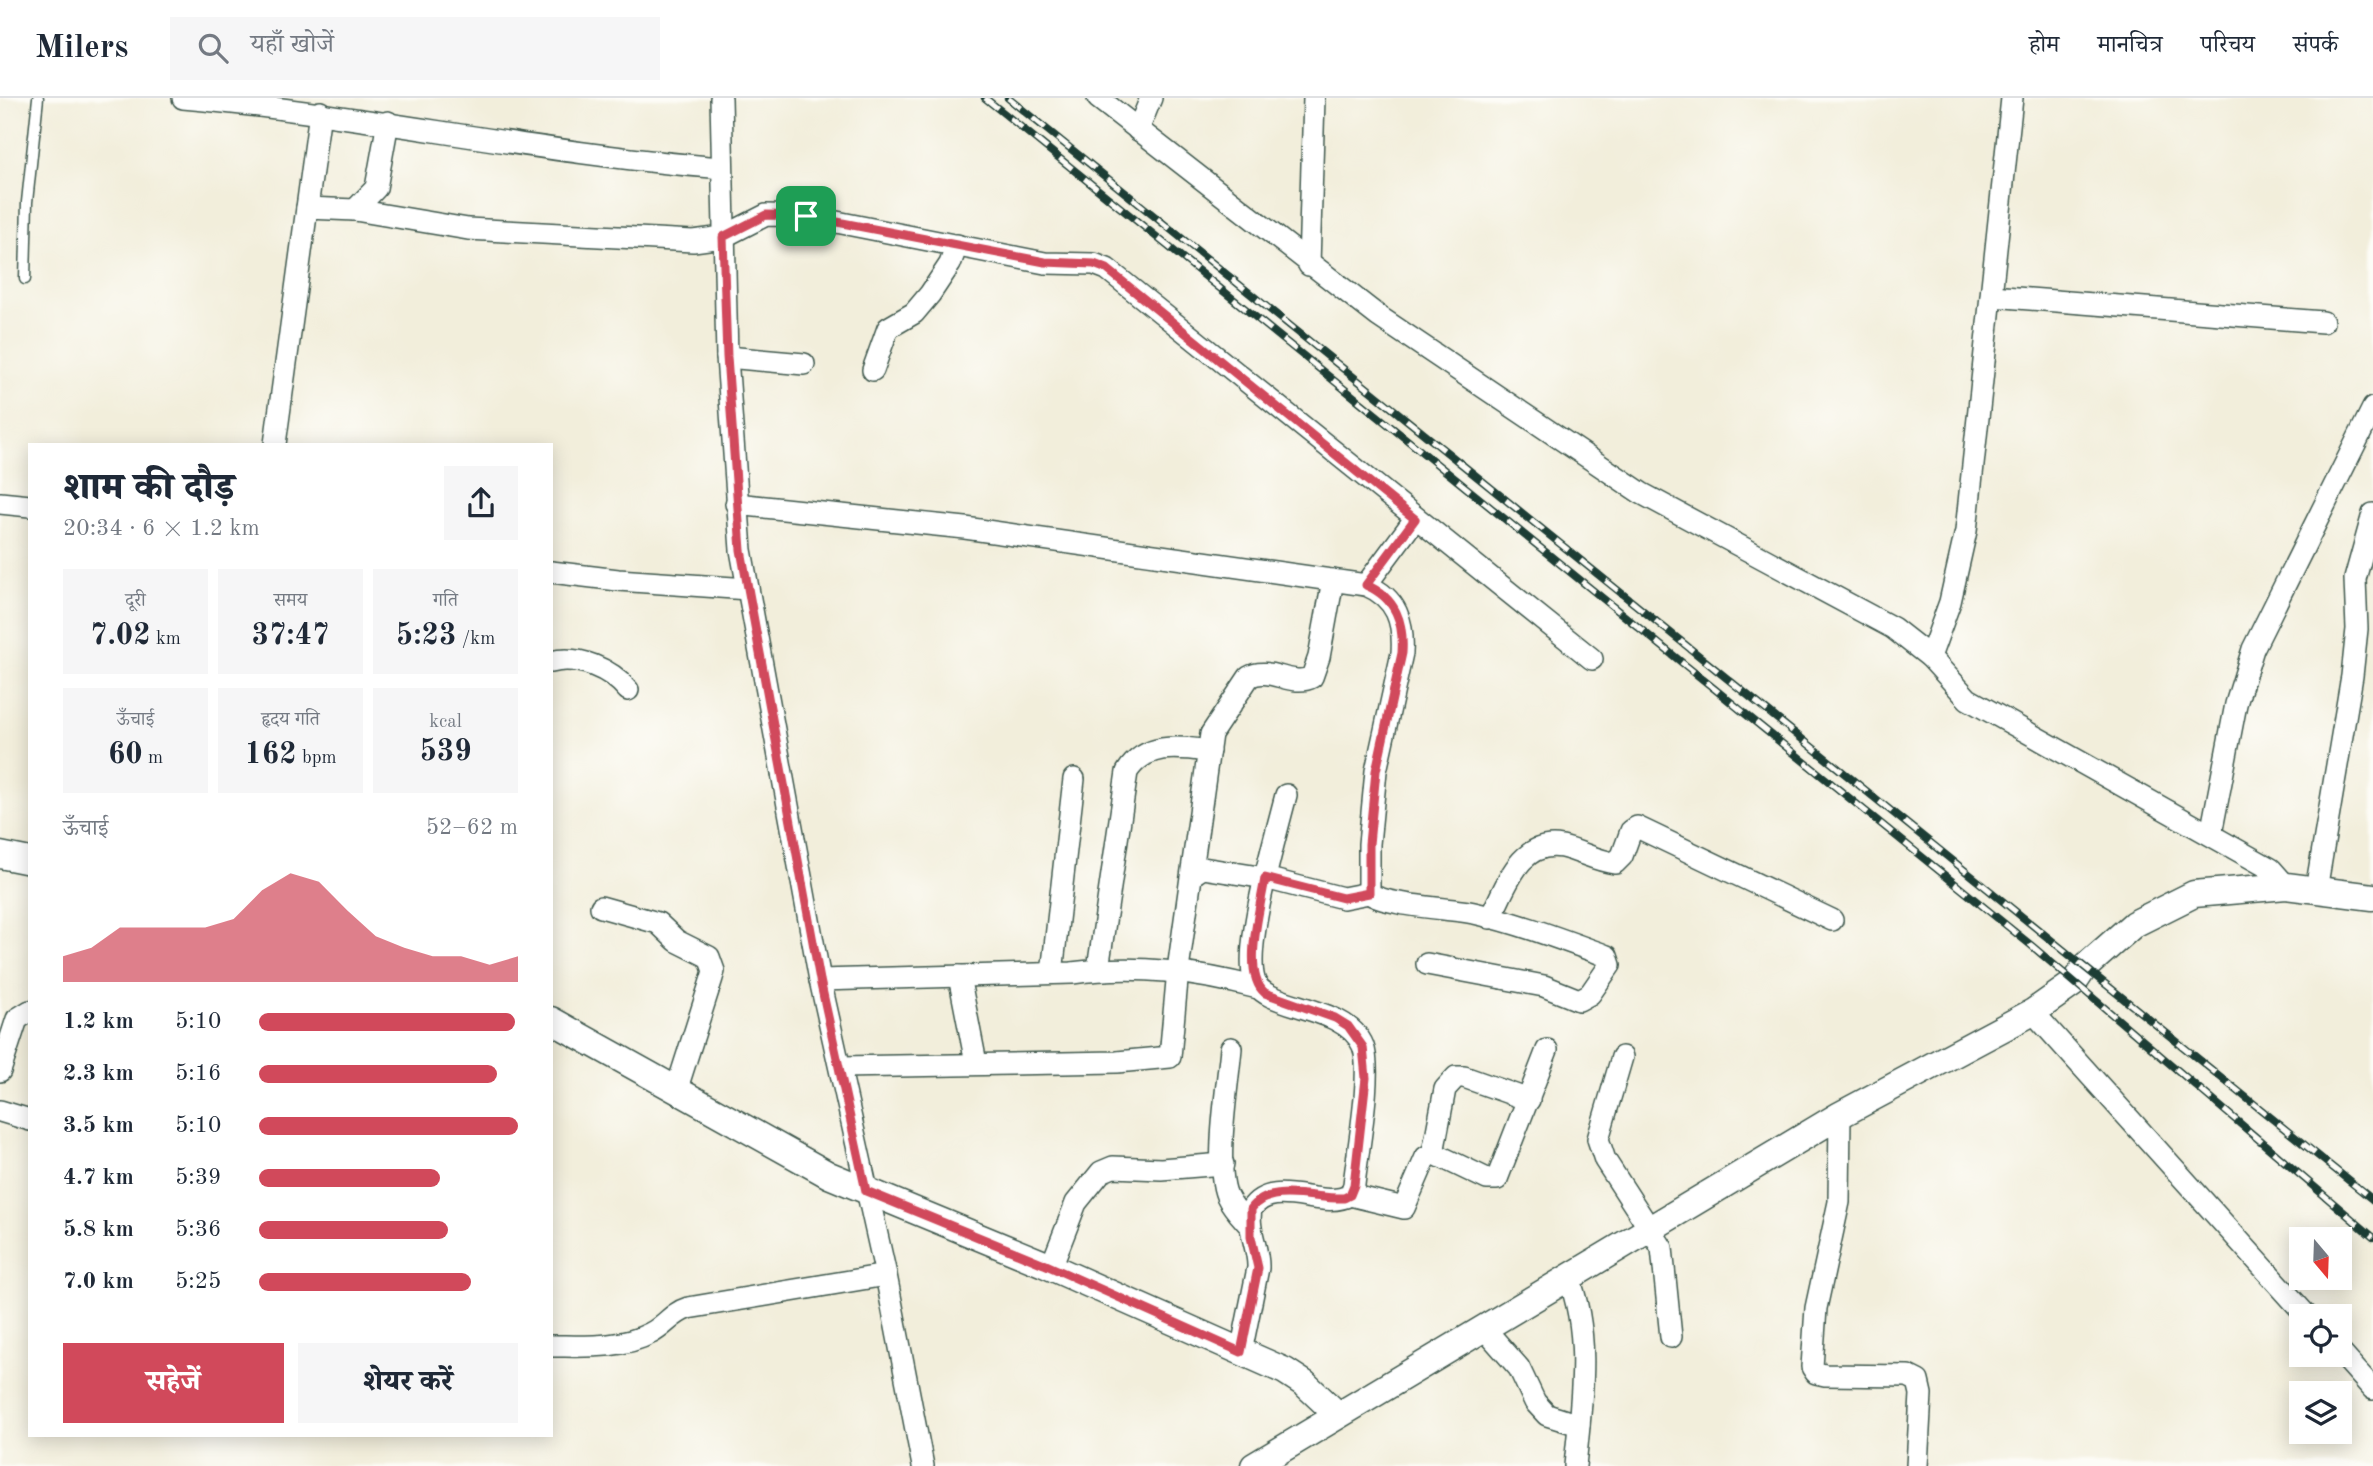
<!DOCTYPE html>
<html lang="hi">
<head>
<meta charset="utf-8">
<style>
	body { margin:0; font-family:"Old Standard TT","Noto Serif Devanagari",serif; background:#f6f6f7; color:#1f2937; height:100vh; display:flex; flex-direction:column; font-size:26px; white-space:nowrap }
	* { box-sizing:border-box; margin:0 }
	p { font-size:23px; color:#747a83 }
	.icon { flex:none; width:38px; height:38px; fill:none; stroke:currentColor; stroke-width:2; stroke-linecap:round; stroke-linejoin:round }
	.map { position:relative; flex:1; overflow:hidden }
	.details { position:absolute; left:28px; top:345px; width:525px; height:994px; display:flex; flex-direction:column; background:#fff; border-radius:0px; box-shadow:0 4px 18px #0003 }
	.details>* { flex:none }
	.needle { width:46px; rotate:161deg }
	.tools { position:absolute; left:2289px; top:1129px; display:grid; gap:14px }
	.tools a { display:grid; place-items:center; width:63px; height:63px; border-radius:0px; background:#fff; box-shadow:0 4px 18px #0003; font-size:35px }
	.pin { position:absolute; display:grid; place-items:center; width:60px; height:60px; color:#fff; margin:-30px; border-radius:14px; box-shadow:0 4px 10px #0006 }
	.round { display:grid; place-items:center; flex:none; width:74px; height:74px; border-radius:0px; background:#f6f6f7 }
	.summary { display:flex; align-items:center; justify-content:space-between; height:119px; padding:0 35px }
	h1 { font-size:38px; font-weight:800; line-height:52px }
	.metrics { display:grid; grid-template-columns:repeat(3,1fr); gap:10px; height:119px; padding:7px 35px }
	.metrics div { display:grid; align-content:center; border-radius:0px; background:#f6f6f7; text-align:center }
	.metrics b { font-size:30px; font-weight:800 }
	.metrics small { font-size:19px; font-weight:400 }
	.metrics p { font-size:19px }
	.chart { height:196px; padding:14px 35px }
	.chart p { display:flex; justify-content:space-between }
	.chart svg { width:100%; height:126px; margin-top:7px; fill:#d1495b; opacity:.7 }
	.button { display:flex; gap:14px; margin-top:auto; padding:14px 35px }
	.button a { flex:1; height:80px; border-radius:0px; background:#d1495b; color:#fff; font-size:28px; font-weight:800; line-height:80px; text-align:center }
	.button a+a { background:#f6f6f7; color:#1f2937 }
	ul { padding:0 35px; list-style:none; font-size:23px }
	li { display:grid; grid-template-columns:112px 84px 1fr; align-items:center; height:52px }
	li i { height:18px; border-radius:9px; background:#d1495b }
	header { display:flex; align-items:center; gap:42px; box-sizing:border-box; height:98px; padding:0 35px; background:#fff; border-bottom:2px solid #e0e1e3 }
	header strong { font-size:33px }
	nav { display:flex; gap:38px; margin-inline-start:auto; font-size:24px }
	.search { width:490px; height:63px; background:#f6f6f7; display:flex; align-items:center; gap:18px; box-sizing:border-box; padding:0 24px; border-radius:0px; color:#747a83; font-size:26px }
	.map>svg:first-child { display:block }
</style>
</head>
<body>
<header>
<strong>Milers</strong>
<div class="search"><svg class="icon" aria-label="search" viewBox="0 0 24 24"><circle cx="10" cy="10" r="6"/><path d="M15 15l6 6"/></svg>यहाँ खोजें</div>
<nav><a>होम</a><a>मानचित्र</a><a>परिचय</a><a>संपर्क</a></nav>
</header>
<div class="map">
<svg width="2373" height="1368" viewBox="0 0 2373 1368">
	<rect width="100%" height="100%" fill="#fdfcf7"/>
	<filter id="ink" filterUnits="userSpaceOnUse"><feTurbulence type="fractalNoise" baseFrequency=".0143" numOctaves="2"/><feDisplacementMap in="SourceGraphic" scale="14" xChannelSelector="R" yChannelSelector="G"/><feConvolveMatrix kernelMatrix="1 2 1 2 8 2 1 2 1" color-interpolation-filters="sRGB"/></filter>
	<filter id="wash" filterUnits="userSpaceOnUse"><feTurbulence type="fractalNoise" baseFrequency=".00686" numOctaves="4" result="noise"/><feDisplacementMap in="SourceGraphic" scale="28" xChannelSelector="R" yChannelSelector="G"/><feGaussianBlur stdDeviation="1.57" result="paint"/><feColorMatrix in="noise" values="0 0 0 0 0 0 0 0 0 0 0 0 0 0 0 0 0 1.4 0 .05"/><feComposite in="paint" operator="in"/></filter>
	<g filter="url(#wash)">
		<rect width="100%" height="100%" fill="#f2eedb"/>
	</g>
	<g filter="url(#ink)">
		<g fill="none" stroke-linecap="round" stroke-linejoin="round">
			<defs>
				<polyline id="service" points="25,181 27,104 38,0"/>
				<g id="minor">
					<path d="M183 0C363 16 541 56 722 70"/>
					<polyline points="721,0 727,259 741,452 820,882 886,1177 923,1368"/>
					<polyline points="1098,0 1378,218 1641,395 1893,530 1930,559 1968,601 2271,771 2286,788"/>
					<polyline points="1138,32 1151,0"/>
					<polyline points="307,110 355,112 468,131 693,143 723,139 766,117 806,118 1045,165 1094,166 1107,171 1592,561"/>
					<polyline points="355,112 376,90 388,24"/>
					<polyline points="1309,167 1314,0"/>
					<polyline points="1992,198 2323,224"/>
					<polyline points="727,259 804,266"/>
					<polyline points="873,272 888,230 914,215 930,196 950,166 957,147"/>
					<polyline points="275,346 320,14"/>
					<polyline points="0,405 30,408"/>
					<path d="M736 406 965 430 1366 487C1397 500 1404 524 1402 555L1376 673 1369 746V795C1386 808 1450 810 1474 815 1519 825 1563 842 1607 858L1610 867 1590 896 1579 902 1544 888 1427 866"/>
					<polyline points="551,474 618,482 748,491"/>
					<polyline points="1366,487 1415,421"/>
					<polyline points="1930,559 1950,504 1966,433 2012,0"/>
					<path d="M551 564C579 557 611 571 628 592"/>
					<polyline points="2211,736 2236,606 2253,551 2373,310"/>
					<polyline points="1192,777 1203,770 1265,780 1343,800 1369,795"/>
					<polyline points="2316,792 2352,578 2357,531 2355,481 2373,416"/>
					<polyline points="601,809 658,825 677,843 709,859 714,873 712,880 677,990"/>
					<path d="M1490 820C1506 790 1519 741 1562 749 1580 753 1596 763 1615 765L1622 758 1631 733 1637 729 1832 822"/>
					<path d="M1098 871 1127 674C1146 644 1178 649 1209 653"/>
					<polyline points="1052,875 1074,681"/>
					<polyline points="959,878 976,965"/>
					<path d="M820 882 1072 875C1136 866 1196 874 1258 890"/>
					<polyline points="2033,914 2307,1218"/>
					<path d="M1231 950C1228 985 1214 1068 1227 1098 1232 1109 1242 1119 1250 1128"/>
					<polyline points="1622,959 1598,1041 1605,1062 1662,1150 1671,1239"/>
					<path d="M841 969 1117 964 1170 959 1178 872 1211 636 1249 579C1269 567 1292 590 1312 579L1319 559 1333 482"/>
					<polyline points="0,973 17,921 30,913"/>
					<polyline points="0,1013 30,1022"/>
					<polyline points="1840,1017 1839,1104 1816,1210 1812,1269 1816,1275 1825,1277 1908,1278 1918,1283 1921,1296 1917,1368"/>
					<polyline points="1433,1055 1445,991 1456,979 1464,979 1529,1002"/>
					<polyline points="1350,1097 1404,1110 1426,1059 1433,1055 1487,1081 1497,1081 1547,952"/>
					<polyline points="1051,1169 1076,1105 1101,1074 1113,1069 1161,1071 1223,1066"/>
					<path d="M1568 1178C1592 1238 1581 1305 1575 1368"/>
					<polyline points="1483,1229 1519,1270 1535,1304 1547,1317 1579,1327"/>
					<path d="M551 1248C584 1248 621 1251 651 1235 665 1228 672 1215 688 1210L886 1177"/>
					<path d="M1241 1254 1258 1170C1259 1150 1247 1132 1251 1111 1273 1078 1322 1113 1350 1097L1354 1087C1357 1056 1373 974 1363 948 1346 905 1261 912 1254 881 1244 845 1276 737 1286 697"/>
					<polyline points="2340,1254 2373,1291"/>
				</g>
				<g id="tertiary">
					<polyline points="0,757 30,763"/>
					<polyline points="551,922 829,1077 1044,1166 1285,1273 1305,1286 1338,1317"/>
					<polyline points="1254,1368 1840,1017 2033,914 2074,885 2084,870 2134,826 2194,796 2286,788 2373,799"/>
				</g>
			</defs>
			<use href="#service" stroke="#3f584d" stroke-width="13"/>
			<use href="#minor" stroke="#3f584d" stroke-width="24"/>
			<use href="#tertiary" stroke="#3f584d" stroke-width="29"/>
			<use href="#service" stroke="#fff" stroke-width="10"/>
			<use href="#minor" stroke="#fff" stroke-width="21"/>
			<use href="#tertiary" stroke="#fff" stroke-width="26"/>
			<defs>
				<g id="rail">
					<polyline points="985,0 2032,848 2373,1139"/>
					<polyline points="1008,0 2373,1102"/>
				</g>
			</defs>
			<use href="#rail" stroke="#1f3d34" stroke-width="8"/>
			<use href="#rail" stroke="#fdfcf7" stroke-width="5" stroke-dasharray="16" stroke-linecap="butt"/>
		</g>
	</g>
	<g fill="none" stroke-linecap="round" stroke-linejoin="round" filter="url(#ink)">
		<defs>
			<path id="route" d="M766 117 806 118 1045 164 1094 166 1107 171 1415 421 1366 487C1396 500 1404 524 1402 555L1376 673 1369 746V795L1343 800 1265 780C1261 808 1241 876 1265 895L1335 920 1348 928 1363 949 1366 980 1354 1087 1350 1097 1344 1100C1317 1102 1270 1084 1251 1111V1139L1258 1170 1241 1254 1044 1166 866 1093 820 882 741 452 727 259 723 139Z"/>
		</defs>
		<use href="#route" stroke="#fff" stroke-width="14"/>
		<use href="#route" stroke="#d1495b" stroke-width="9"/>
	</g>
</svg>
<div class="tools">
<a><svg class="needle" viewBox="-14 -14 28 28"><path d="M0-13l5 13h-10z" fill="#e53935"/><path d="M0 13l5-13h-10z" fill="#747a83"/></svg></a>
<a><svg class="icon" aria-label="locate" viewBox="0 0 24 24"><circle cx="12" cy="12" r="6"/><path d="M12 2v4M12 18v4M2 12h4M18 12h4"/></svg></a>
<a><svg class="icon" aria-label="layers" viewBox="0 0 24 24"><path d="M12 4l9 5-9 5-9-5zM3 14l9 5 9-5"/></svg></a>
</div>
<div class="pin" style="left:806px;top:118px;background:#1e9e55"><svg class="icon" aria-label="arrive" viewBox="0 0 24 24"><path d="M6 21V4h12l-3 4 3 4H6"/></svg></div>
<section class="details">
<div class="summary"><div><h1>शाम की दौड़</h1><p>20:34 · 6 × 1.2 km</p></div><a class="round"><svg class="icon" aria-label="share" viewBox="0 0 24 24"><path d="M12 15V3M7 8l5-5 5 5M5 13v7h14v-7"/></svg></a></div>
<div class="metrics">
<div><p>दूरी</p><b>7.02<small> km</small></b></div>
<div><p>समय</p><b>37:47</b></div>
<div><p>गति</p><b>5:23<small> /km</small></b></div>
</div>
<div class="metrics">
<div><p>ऊँचाई</p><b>60<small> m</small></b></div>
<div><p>हृदय गति</p><b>162<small> bpm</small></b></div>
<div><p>kcal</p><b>539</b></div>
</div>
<div class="chart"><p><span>ऊँचाई</span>52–62 m</p>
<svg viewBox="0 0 160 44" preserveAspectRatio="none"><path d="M0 44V35L10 32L20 25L30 25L40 25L50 25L60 22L70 12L80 6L90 9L100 19L110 28L120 32L130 35L140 35L150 38L160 35V44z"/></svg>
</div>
<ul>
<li><b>1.2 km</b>5:10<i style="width:99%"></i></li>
<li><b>2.3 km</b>5:16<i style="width:92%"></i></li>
<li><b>3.5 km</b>5:10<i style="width:100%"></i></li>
<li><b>4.7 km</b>5:39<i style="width:70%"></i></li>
<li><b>5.8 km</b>5:36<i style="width:73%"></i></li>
<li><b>7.0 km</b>5:25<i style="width:82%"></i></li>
</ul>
<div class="button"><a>सहेजें</a><a>शेयर करें</a></div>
</section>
</div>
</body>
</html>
